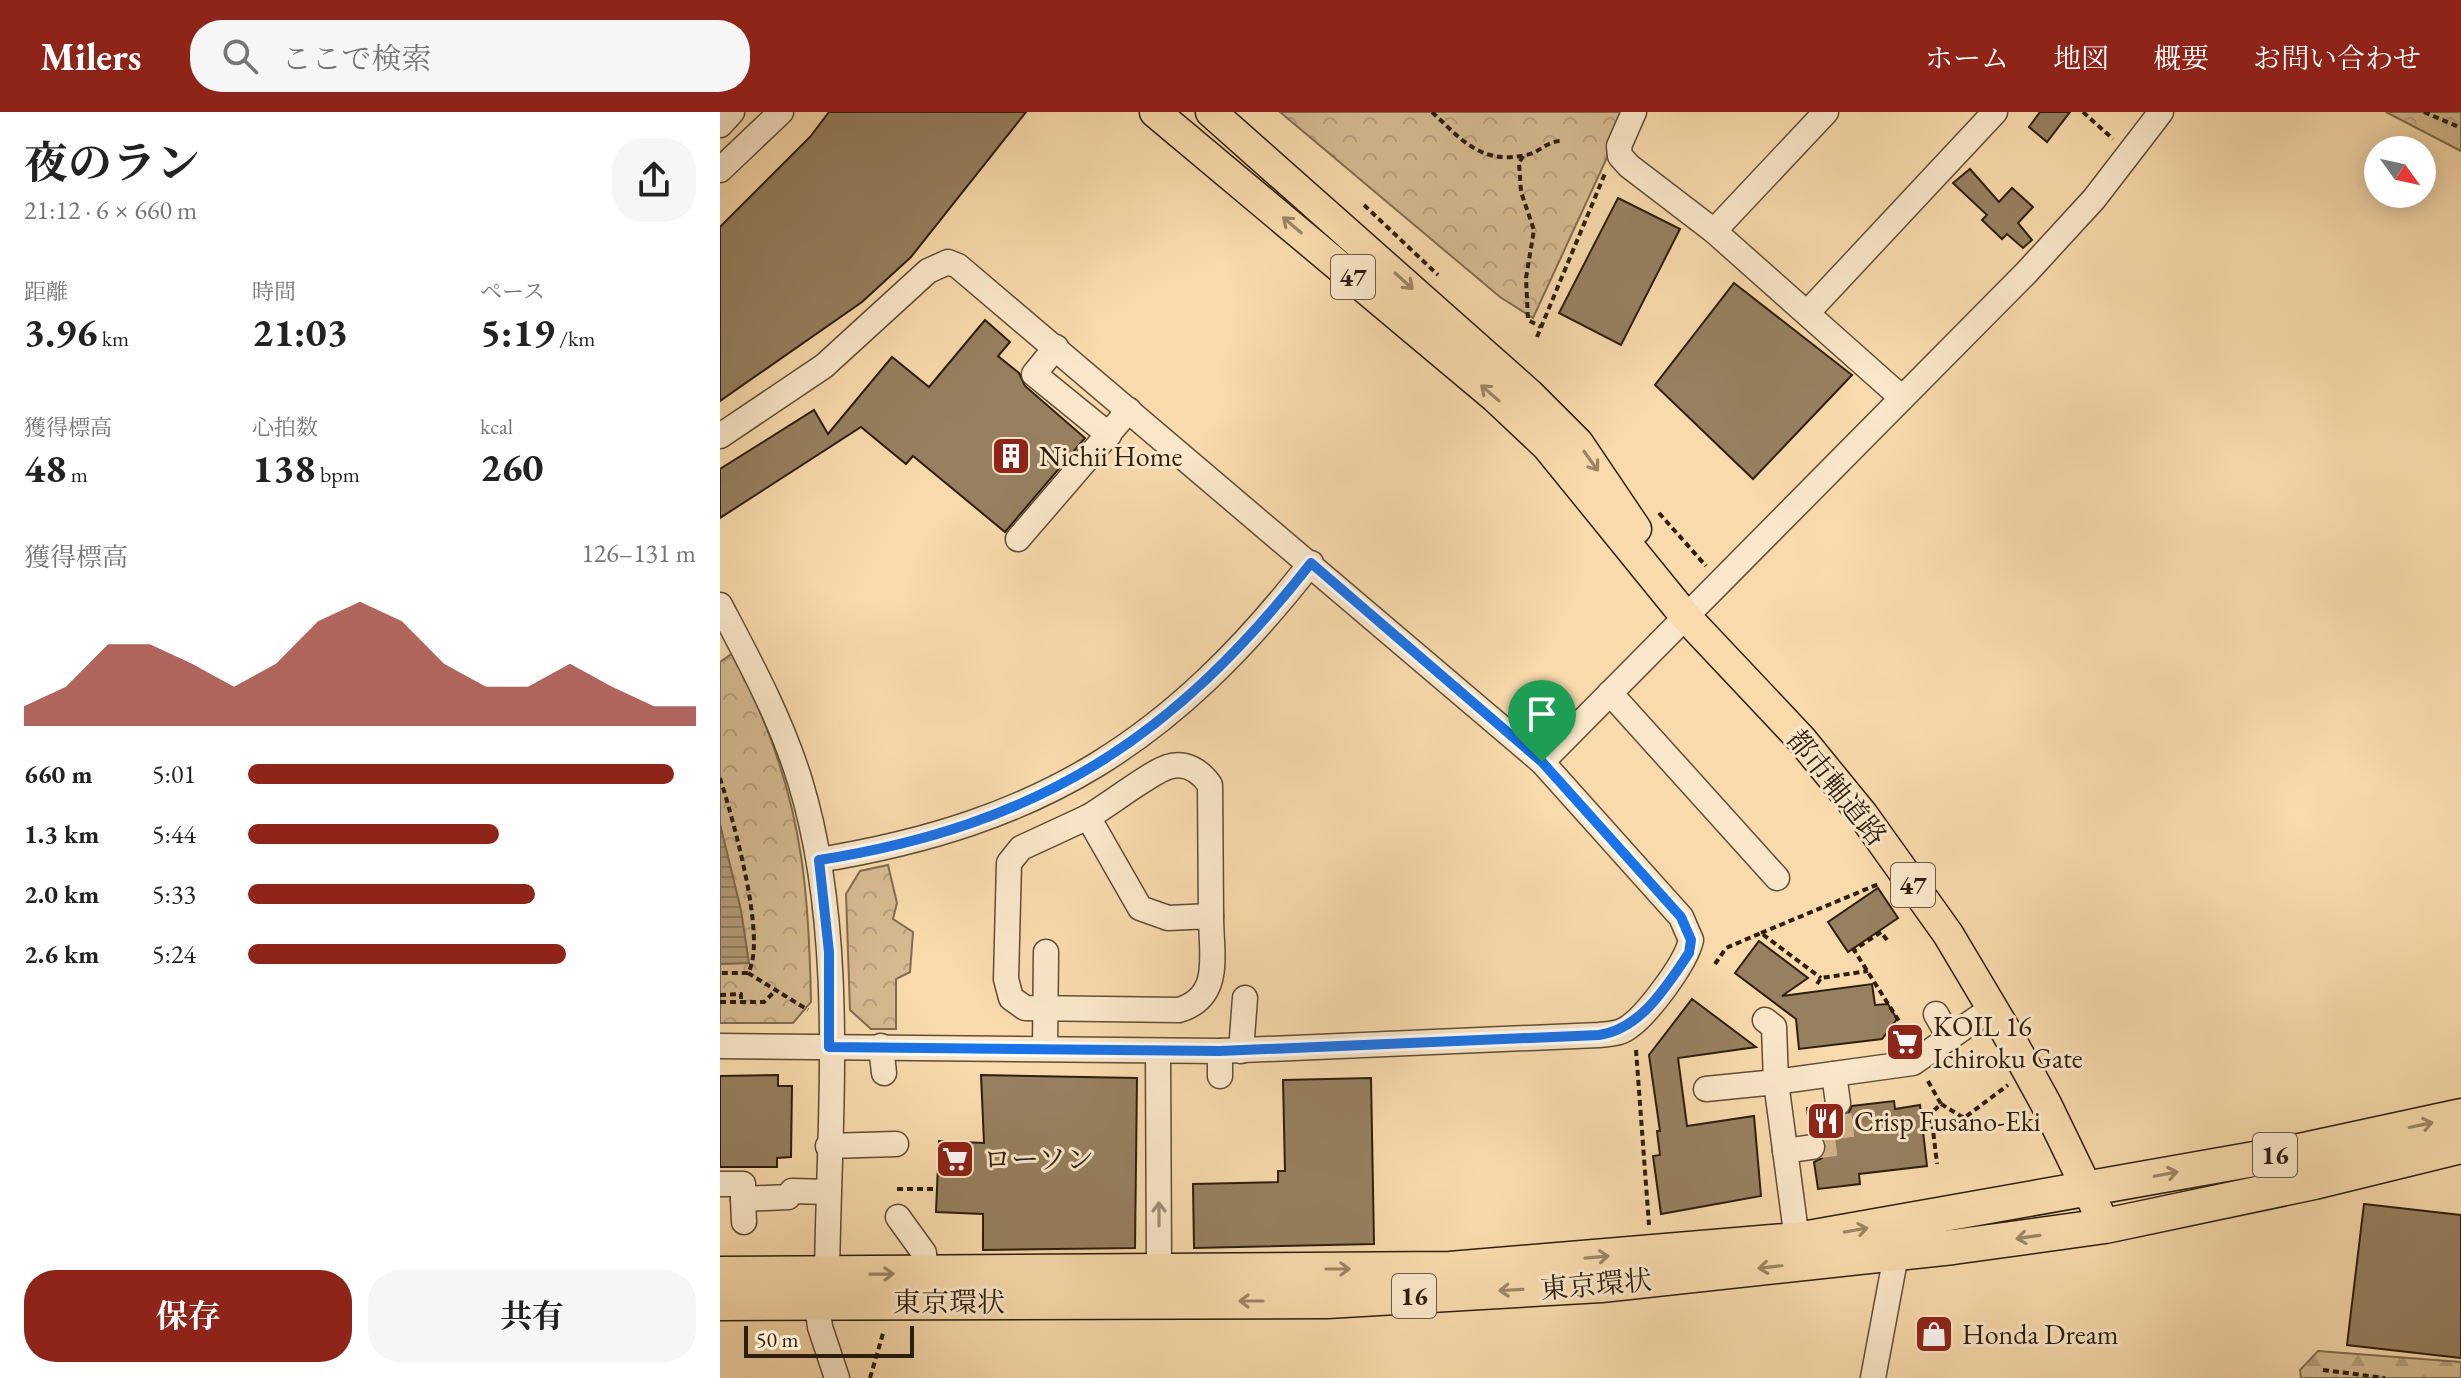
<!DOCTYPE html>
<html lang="ja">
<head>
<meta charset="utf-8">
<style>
	body { margin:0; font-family:"EB Garamond","Noto Serif JP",serif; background:#f6f6f6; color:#222; height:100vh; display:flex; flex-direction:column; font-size:30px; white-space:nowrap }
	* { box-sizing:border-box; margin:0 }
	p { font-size:26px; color:#767676 }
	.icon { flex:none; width:44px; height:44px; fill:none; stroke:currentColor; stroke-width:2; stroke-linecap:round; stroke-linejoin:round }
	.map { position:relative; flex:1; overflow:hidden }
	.details { display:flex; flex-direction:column; background:#fff; width:720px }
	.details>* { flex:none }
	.needle { width:52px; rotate:123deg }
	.buttons { position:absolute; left:1644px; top:24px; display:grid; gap:16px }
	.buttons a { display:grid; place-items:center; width:72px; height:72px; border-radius:50%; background:#fff; box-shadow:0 4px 20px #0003; font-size:40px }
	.scale { position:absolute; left:24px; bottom:20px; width:170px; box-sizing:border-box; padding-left:8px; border:4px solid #2e1e0e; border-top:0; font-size:22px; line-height:28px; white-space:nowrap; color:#2e1e0e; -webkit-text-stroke:6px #fae7c9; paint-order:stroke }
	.pin { position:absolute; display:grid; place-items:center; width:68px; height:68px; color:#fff; margin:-82px -34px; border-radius:50% 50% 50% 0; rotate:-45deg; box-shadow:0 0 8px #0007 }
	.pin .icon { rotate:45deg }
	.round { display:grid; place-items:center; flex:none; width:84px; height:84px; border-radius:32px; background:#f6f6f6 }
	.head { display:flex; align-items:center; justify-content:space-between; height:136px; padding:0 24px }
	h1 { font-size:44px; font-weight:700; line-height:60px }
	.stats { display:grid; grid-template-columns:repeat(3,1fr); gap:12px; height:136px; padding:8px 24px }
	.stats div { display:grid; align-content:center }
	.stats b { font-size:40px; font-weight:700 }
	.stats small { font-size:22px; font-weight:400 }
	.stats p { font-size:22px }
	.chart { height:224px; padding:16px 24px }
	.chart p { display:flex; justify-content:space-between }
	.chart svg { width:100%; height:144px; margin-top:8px; fill:#8f2418; opacity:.7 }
	.primary-button { display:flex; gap:16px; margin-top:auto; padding:16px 24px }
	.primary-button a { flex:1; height:92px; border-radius:32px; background:#8f2418; color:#fff; font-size:32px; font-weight:700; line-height:92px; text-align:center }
	.primary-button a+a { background:#f6f6f6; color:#222 }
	ul { padding:0 24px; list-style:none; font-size:26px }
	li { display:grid; grid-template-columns:128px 96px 1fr; align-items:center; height:60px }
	li i { height:20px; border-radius:10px; background:#8f2418 }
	header { display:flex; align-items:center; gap:48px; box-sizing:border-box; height:112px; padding:0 40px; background:#8f2418; color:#fff }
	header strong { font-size:38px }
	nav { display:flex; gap:44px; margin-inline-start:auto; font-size:28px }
	.search { width:560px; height:72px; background:#f6f6f6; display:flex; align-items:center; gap:20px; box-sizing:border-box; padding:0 28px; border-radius:32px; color:#767676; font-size:30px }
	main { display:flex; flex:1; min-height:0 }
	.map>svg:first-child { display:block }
</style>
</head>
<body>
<header>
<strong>Milers</strong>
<div class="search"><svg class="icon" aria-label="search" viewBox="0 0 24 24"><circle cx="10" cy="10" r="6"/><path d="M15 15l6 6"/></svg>ここで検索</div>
<nav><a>ホーム</a><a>地図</a><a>概要</a><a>お問い合わせ</a></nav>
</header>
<main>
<section class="details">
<div class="head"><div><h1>夜のラン</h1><p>21:12 · 6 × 660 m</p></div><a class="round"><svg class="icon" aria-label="share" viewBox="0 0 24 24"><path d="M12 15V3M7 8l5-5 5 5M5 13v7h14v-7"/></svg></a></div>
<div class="stats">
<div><p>距離</p><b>3.96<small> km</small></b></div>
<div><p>時間</p><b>21:03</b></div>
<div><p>ペース</p><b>5:19<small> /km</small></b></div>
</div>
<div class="stats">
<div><p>獲得標高</p><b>48<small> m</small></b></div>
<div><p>心拍数</p><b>138<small> bpm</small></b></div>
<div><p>kcal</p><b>260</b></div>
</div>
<div class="chart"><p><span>獲得標高</span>126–131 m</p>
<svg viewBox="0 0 160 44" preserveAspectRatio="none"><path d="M0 44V38L10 32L20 19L30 19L40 25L50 32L60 25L70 12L80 6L90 12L100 25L110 32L120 32L130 25L140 32L150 38L160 38V44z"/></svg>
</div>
<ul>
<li><b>660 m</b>5:01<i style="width:95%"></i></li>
<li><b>1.3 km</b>5:44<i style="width:56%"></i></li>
<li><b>2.0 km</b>5:33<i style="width:64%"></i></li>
<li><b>2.6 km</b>5:24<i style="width:71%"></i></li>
</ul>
<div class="primary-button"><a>保存</a><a>共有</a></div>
</section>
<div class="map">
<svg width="1741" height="1266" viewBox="0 0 1741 1266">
	<defs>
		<pattern id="forest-firs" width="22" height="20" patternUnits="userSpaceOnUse" patternTransform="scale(2)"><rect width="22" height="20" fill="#d6ba91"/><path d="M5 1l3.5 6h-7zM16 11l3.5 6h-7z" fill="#b89f7c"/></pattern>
		<pattern id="park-crowns" width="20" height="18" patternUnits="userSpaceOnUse" patternTransform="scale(2)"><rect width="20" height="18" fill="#d6ba91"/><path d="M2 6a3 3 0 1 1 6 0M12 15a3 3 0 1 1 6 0" fill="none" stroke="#b89f7c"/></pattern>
		<pattern id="water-rules" width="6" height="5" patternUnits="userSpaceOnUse" patternTransform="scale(2)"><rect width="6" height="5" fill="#b39a76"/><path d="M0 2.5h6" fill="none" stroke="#927d5f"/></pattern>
	</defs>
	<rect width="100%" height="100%" fill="#f8daac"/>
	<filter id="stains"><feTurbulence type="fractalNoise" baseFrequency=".0025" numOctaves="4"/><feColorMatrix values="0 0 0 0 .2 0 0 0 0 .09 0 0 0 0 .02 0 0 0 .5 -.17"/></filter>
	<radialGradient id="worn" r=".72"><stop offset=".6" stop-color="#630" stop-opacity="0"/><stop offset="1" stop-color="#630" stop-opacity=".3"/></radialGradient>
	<polygon fill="url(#forest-firs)" stroke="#826c50" stroke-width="2" points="1598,1239 1741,1250 1741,1266 1581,1266 1580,1258"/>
	<g fill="url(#park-crowns)" stroke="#826c50" stroke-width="2">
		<polygon points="560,0 908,0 813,206 780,185"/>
		<polygon points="1666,0 1741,0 1741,39"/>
		<path d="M13 541C25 560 32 582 41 602 83 703 89 783 91 890L73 911H0V550Z"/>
		<polygon points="168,753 177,791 173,807 193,820 190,860 176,867 176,917 151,917 130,898 126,782 140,759"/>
	</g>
	<polygon fill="url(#water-rules)" stroke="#7e684c" stroke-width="2" points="0,712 21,798 29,851 0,852"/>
	<g fill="#978060" stroke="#2e1e0e" stroke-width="2">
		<polygon points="109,0 306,0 191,145 142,190 0,289 0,115 90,25"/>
		<polygon points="1320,0 1350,0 1327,30 1309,15"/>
		<polygon points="1250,57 1279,90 1292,76 1313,95 1298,111 1312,128 1303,136 1287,122 1282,127 1262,108 1267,103 1233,71"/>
		<polygon points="898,86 960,117 901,233 839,201"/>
		<polygon points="1014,171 1132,263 1033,367 935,273"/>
		<polygon points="265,208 290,230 278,244 299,261 305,274 365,326 285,420 193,344 186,352 141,315 0,406 0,357 94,298 108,322 172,245 209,275"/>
		<polygon points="1158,776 1178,806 1128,840 1108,810"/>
		<polygon points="1039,829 1088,866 1062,884 1152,872 1155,893 1168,892 1177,907 1162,927 1079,937 1076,907 1015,861"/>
		<polygon points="972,887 1036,935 958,946 967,1014 1034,1004 1041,1084 941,1102 933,1044 940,1043 937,1019 940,1019 929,943"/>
		<polygon points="58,963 58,974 72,974 71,1045 57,1046 57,1055 0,1055 0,964"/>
		<polygon points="261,963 417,966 415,1136 263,1138 263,1102 216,1100 219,1029 264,1031"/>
		<polygon points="651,966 654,1132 474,1136 473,1072 558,1070 558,1059 565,1059 563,968"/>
		<polygon points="1174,989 1175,997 1200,993 1207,1054 1139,1062 1140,1072 1098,1077 1094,1050 1102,1046 1107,1034 1103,1025 1090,1020 1087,996 1103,994 1107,1001 1119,1006 1128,1002 1132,994"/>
		<polygon points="1644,1092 1741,1103 1741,1246 1627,1233"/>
	</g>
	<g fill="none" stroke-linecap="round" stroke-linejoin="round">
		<polyline stroke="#d0b48c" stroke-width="24" stroke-dasharray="24 12" stroke-linecap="butt" points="1092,1035 1123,1031 1118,991"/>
		<defs>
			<g id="minor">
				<polyline points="914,0 899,34 900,44 909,54 994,119 1182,286"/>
				<polyline points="0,13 12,0"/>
				<polyline points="0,58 61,0"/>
				<polyline points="994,119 1106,0"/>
				<polyline points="1087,201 1275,0"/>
				<polyline points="336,235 314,262 389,323"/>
				<path d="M0 324 104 254 208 159 228 150 238 154 822 650 961 805 971 828C966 851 925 907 904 918 897 922 888 922 879 923L500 939 0 934"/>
				<polyline points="298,427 409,298"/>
				<path d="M0 493C30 550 61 607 80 669 127 822 109 1004 107 1163"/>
				<polyline points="890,581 1057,766"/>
				<polyline points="822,650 1306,161 1374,87 1441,0"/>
				<path d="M368 705 420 796 448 806 491 804C491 842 503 885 459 898L305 896 291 886 286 867 289 751 301 736Z"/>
				<path d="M368 705C387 694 431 660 448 655 466 649 481 660 490 673L491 804"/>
				<path d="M99 748C324 711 452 629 591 451"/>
				<polyline points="1216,902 1229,925"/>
				<polyline points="1045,908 1054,915 1056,970 1193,951 1272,896"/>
				<polyline points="161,934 164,961"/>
				<polyline points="325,936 326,840"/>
				<polyline points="521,939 525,886"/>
				<polyline points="438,940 439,1158"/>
				<polyline points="1114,962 1118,991"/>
				<polyline points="500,964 500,939"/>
				<polyline points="986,977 1056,970 1077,1128"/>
				<polyline points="108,1034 176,1032"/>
				<polyline points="1065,1039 1092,1035"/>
				<polyline points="0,1072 23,1072 23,1087"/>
				<polyline points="178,1105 204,1141 205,1162"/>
				<polyline points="24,1110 23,1087 68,1085 72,1079 108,1080"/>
				<polyline points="97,1191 100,1215 117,1266"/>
				<polyline points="1153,1266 1179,1127"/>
			</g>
			<g id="major">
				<polyline points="435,0 775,285 827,334 966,505 1081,627 1143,703 1228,822 1287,921 1326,992 1385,1114"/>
				<polyline points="491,0 809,282 858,331 916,417"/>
			</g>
			<g id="highway">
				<polyline points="0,1162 730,1157 1077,1128 1579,1039 1741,1004"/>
				<polyline points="0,1191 607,1189 881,1173 1233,1135 1385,1114 1594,1070 1741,1034"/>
			</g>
		</defs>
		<use href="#minor" stroke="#604d36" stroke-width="27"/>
		<use href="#major" stroke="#2e1e0e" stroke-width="33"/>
		<use href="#highway" stroke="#2e1e0e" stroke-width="37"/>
		<g stroke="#2e1e0e" stroke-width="4" stroke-dasharray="6 4" stroke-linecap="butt">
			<path d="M712 0C742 28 761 53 806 43 819 41 827 29 841 29"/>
			<polyline points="1363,0 1393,27"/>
			<polyline points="1704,0 1741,16"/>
			<polyline points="803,44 799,51 801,80 814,118 806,166 808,208 821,215"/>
			<polyline points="644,93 718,163"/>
			<polyline points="817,225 886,59"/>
			<polyline points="939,401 986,454"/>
			<path d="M0 666C12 704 48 828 28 861H0"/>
			<polyline points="1041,821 1161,771"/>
			<polyline points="1167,828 1161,820 1134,838 1189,925"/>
			<polyline points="995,852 1006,836 1041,821 1101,866"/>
			<polyline points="28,861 88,898"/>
			<polyline points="1097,872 1101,866 1148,859"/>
			<polyline points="0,883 21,882 21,890"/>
			<polyline points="0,890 44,890 56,878"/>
			<polyline points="916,938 929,1113"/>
			<polyline points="1208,969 1221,992 1211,1001 1217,1052"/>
			<polyline points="1221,992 1244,1006 1288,973"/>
			<polyline points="177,1077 217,1077"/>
			<polyline points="1603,1258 1665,1266"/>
			<polyline points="150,1266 164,1218"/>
		</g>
		<use href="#minor" stroke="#fae7c9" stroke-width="24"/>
		<use href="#major" stroke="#f8daac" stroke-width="30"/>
		<use href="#highway" stroke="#f8daac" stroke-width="34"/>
	</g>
	<defs><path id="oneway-shaft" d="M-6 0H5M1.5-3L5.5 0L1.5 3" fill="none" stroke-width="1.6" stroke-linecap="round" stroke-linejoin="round" transform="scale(2)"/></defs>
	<g stroke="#9d8565">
		<use href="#oneway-shaft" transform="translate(572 113) rotate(-140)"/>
		<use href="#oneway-shaft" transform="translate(684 169) rotate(42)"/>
		<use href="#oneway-shaft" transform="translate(770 281) rotate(-139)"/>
		<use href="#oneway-shaft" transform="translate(871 349) rotate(54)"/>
		<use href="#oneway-shaft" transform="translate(1701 1013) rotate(-12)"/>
		<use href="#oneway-shaft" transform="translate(1446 1062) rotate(-11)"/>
		<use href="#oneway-shaft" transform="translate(1136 1118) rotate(-10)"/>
		<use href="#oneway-shaft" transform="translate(1308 1125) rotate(172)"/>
		<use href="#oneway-shaft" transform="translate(877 1145) rotate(-5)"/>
		<use href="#oneway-shaft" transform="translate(1050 1155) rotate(174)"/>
		<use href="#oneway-shaft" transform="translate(618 1157)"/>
		<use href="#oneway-shaft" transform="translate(162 1162) rotate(-1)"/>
		<use href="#oneway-shaft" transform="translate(791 1178) rotate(177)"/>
		<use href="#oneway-shaft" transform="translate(531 1189) rotate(180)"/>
	</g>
	<use stroke="#9e8d75" href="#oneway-shaft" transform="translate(439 1102) rotate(-90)"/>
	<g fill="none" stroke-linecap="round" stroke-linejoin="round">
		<defs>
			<path id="route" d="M591 451 822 650 961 805 971 828 969 841C947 874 921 917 879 923L500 939 109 935V840L99 748C320 713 454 626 591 451Z"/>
		</defs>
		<use href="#route" stroke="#fff" stroke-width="16"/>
		<use href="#route" stroke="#1a73e8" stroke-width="10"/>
	</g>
	<defs>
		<symbol id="building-square" viewBox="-11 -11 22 22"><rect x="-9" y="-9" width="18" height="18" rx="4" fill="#8f2418" stroke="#fae7c9"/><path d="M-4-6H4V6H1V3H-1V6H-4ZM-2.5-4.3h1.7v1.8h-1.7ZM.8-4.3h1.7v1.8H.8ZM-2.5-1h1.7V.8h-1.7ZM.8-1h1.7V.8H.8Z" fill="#fff"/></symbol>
		<symbol id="supermarket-square" viewBox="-11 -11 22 22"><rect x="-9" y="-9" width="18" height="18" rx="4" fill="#8f2418" stroke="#fae7c9"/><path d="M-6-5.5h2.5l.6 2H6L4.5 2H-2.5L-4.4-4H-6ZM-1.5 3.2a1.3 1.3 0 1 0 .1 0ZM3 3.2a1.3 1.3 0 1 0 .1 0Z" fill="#fff"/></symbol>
		<symbol id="restaurant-square" viewBox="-11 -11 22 22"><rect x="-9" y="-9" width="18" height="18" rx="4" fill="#8f2418" stroke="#fae7c9"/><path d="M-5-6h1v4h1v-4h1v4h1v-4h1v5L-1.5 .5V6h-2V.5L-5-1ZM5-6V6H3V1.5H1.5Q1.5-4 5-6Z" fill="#fff"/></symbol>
		<symbol id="shop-square" viewBox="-11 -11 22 22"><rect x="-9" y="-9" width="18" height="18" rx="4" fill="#8f2418" stroke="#fae7c9"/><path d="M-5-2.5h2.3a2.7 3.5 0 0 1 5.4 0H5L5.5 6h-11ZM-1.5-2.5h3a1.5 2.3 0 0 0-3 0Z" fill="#fff"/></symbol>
	</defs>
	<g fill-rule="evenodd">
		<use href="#building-square" x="269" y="322" width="44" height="44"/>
		<use href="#supermarket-square" x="1163" y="908" width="44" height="44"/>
		<use href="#restaurant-square" x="1084" y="987" width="44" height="44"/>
		<use href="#supermarket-square" x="213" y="1025" width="44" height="44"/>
		<use href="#shop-square" x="1192" y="1200" width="44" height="44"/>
	</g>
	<g text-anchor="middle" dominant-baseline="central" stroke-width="6" stroke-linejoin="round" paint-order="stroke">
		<g fill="#fae7c9" stroke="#6b5a46" stroke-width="2">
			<rect x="611" y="143" width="44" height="44" rx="6"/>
			<rect x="1171" y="751" width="44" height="44" rx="6"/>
			<rect x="1533" y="1021" width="44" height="44" rx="6"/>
			<rect x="672" y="1162" width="44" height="44" rx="6"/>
		</g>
		<g font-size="26" font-weight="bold" fill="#2e1e0e">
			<text x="633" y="165">47</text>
			<text x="1193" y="773">47</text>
			<text x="1555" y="1043">16</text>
			<text x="694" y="1184">16</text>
		</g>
		<g font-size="28" fill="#2e1e0e" stroke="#fae7c9" text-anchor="start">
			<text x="319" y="344">Nichii Home</text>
			<text x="1213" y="914">KOIL 16<tspan x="1213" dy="32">Ichiroku Gate</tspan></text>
			<text x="1134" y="1009">Crisp Fusano-Eki</text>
			<text x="263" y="1047">ローソン</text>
			<text x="1242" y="1222">Honda Dream</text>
		</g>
		<g font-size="28" fill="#2e1e0e" stroke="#fae7c9">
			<text transform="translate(1117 675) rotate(51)">都市軸道路</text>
			<text transform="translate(876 1172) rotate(-5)">東京環状</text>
			<text x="229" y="1190">東京環状</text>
		</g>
	</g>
	<rect width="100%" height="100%" filter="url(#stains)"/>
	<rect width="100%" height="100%" fill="url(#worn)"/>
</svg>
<div class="buttons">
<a><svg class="needle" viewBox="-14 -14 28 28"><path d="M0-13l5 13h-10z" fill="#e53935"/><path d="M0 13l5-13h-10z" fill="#767676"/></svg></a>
</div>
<div class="scale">50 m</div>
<div class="pin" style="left:822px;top:650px;background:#1e9e55"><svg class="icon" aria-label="arrive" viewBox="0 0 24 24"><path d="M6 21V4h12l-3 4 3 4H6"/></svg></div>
</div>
</main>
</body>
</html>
